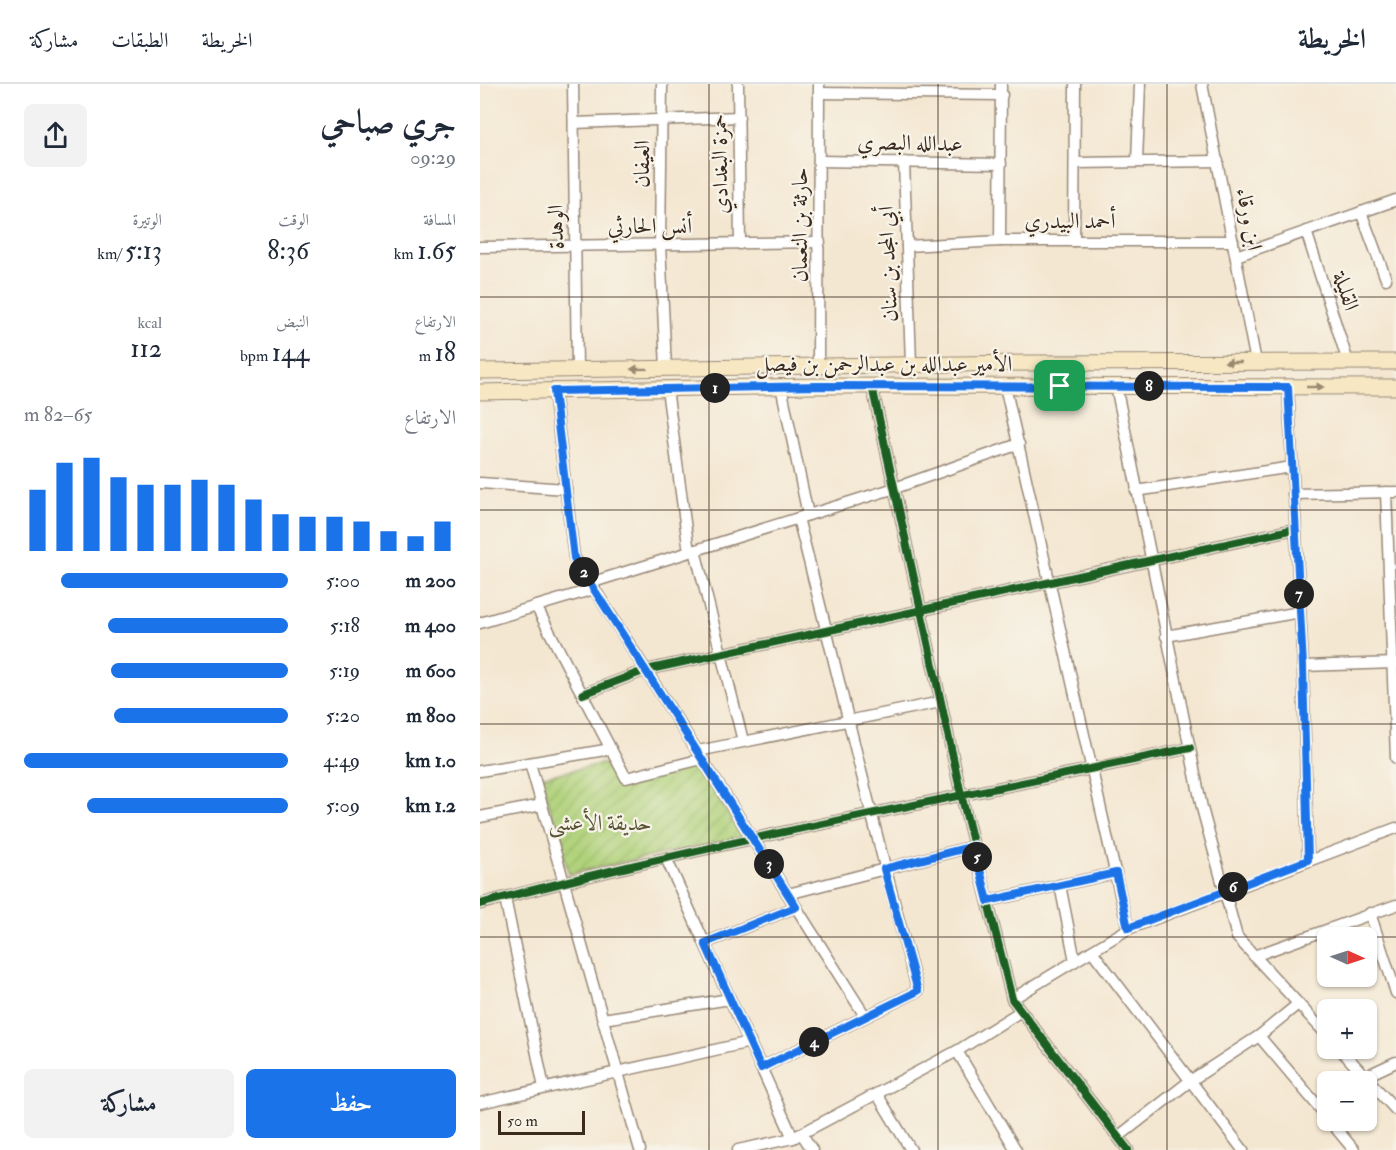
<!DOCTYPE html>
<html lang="ar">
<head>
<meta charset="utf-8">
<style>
	body { margin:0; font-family:"IM FELL Double Pica",Amiri,serif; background:#f2f2f3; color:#1f2937; direction:rtl; height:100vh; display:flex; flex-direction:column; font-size:22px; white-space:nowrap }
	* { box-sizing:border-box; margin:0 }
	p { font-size:20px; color:#747a83 }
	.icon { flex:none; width:33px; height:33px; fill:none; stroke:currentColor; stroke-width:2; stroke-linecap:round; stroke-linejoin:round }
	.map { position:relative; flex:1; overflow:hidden; direction:ltr }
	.side { display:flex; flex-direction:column; background:#fff; width:480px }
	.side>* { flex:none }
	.needle { width:39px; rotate:93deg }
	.buttons { position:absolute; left:837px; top:843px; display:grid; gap:12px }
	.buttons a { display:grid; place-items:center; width:60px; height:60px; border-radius:9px; background:#fff; box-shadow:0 2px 4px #0004; font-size:30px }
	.scale { position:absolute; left:18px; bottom:15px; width:87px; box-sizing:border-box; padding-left:6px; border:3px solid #3b2a1e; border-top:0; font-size:16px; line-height:21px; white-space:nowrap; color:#3b2a1e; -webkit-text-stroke:4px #f7f3e8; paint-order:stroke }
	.pin { position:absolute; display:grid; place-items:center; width:51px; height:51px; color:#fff; margin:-26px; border-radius:12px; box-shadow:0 3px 9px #0006 }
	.km { position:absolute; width:30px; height:30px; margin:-15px; border-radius:50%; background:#222; color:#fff; font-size:16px; line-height:30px; text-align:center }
	.round { display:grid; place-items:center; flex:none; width:63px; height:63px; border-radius:9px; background:#f2f2f3 }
	.head { display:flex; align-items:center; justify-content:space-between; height:102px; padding:0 24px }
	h1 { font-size:33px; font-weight:600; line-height:45px }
	.metrics { display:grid; grid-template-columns:repeat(3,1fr); gap:9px; height:102px; padding:6px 24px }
	.metrics div { display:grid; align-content:center }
	.metrics b { font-size:26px; font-weight:600 }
	.metrics small { font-size:16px; font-weight:400 }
	.metrics p { font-size:16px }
	.chart { height:168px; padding:12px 24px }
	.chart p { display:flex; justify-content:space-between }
	.chart svg { width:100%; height:108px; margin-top:6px; stroke:#1a73e8; stroke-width:6 }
	.button { display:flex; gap:12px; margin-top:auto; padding:12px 24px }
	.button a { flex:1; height:69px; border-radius:9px; background:#1a73e8; color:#fff; font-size:24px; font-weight:600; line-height:69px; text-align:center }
	.button a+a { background:#f2f2f3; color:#1f2937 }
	ul { padding:0 24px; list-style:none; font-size:20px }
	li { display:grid; grid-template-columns:96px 72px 1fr; align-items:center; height:45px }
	li i { height:15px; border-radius:8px; background:#1a73e8 }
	header { display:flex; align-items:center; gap:36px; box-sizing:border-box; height:84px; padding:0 30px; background:#fff; border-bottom:2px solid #e0e1e3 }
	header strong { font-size:28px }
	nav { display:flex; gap:33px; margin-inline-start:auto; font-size:21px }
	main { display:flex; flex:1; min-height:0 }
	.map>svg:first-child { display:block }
</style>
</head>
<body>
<header>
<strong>الخريطة</strong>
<nav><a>الخريطة</a><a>الطبقات</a><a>مشاركة</a></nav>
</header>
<main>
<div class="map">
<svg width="916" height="1066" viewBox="0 0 916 1066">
	<defs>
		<pattern id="garden-furrows" width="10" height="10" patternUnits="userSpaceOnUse" patternTransform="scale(1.5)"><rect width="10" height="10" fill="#b0d27a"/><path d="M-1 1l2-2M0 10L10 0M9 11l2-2" fill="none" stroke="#98b469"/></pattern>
	</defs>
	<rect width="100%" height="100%" fill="#f7f3e8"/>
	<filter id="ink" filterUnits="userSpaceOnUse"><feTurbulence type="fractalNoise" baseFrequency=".0167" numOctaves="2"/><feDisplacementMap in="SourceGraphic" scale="12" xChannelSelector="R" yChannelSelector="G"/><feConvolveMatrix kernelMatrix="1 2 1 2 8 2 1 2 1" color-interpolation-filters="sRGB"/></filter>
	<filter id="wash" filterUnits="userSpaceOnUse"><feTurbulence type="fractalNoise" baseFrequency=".008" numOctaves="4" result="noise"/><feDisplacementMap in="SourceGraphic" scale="24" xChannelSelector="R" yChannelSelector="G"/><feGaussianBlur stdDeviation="1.35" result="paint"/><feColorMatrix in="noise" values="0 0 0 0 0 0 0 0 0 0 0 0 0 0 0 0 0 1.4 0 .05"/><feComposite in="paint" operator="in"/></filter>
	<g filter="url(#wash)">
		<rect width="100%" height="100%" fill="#f4e7d1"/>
		<polygon fill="url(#garden-furrows)" stroke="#767e4c" stroke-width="1.5" points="216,677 262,753 89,790 61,693 126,679 140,699"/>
	</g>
	<g filter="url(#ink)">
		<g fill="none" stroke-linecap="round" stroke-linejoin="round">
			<defs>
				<g id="minor">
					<polyline points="93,0 97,285"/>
					<polyline points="182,0 180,161 186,284"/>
					<polyline points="258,0 260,160"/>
					<polyline points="722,0 776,278"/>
					<polyline points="339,9 522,11"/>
					<polyline points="94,39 259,33"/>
					<polyline points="339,77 521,80"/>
					<polyline points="424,78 431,280"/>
					<polyline points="657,78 660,0"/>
					<polyline points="595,79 738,77"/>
					<polyline points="881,128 906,195"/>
					<polyline points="826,147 868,278"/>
					<polyline points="520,157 521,0"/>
					<polyline points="594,157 595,0"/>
					<polyline points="427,162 520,157 753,157"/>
					<polyline points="0,163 340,158"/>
					<polyline points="756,172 916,116"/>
					<polyline points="338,282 339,0"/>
					<polyline points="301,302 328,431"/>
					<polyline points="392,302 481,710 532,915 648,1066"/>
					<polyline points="525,302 648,845"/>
					<polyline points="636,302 722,724 757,853 848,952"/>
					<polyline points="808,302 823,582 828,776"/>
					<polyline points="187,305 209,468"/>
					<polyline points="74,307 94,473 385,932"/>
					<polyline points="0,399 86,405"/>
					<polyline points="656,407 812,383"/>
					<polyline points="906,408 916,674"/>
					<polyline points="813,410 916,408"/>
					<polyline points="215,466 263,657"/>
					<polyline points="110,499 415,404 539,360"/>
					<polyline points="56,522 146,694 222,675"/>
					<polyline points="0,539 114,505"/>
					<polyline points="686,552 820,528"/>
					<polyline points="823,582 916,579"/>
					<polyline points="103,610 166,586 815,445"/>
					<polyline points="218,667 461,618"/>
					<polyline points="50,679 160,1066"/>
					<polyline points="0,687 131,665"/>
					<polyline points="0,733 62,721"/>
					<polyline points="186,774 313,1054"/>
					<polyline points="580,801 595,877"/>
					<polyline points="308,810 494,762"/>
					<polyline points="25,814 64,1004"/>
					<polyline points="508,817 636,789"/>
					<path d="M0 820C234 757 473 715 710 664"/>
					<polyline points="890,829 916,909"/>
					<polyline points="225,859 316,823"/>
					<polyline points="612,867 763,1066"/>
					<polyline points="774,872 916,821"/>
					<polyline points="532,915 648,845 916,744"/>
					<polyline points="123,935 250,915"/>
					<polyline points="779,952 848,1034"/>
					<polyline points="859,964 916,1026"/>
					<polyline points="477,967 536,1066"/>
					<path d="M281 984 438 907C394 750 359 592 318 434"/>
					<polyline points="884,993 916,978"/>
					<polyline points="397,1010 431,1066"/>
					<polyline points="0,1019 270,958"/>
					<polyline points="849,1036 874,1066"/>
					<polyline points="322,1050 332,1066"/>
					<polyline points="638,1053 710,997 779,952 818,920"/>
					<polyline points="258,1066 313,1054 477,967 541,927"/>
				</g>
				<g id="secondary">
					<polyline points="0,287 550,279 916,278"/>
					<polyline points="0,308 337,302 916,303"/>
				</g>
			</defs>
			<use href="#minor" stroke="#988878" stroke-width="13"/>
			<use href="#secondary" stroke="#988878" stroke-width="17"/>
			<use href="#minor" stroke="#fff" stroke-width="10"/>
			<use href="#secondary" stroke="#f7e8c3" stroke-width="15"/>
			<defs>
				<g id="cycleway">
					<polyline points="392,302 481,710 532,915 648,1066"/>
					<polyline points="103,610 166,586 815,445"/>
					<path d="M0 820C234 757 473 715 710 664"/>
				</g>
			</defs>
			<use href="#cycleway" stroke="#f7f3e8" stroke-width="11"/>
			<use href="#cycleway" stroke="#1b5e20" stroke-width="8"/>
		</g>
		<defs><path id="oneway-solid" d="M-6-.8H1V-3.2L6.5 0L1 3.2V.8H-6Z" transform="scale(1.5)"/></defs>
		<g fill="#998970">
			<use href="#oneway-solid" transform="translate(753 278) rotate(180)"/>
			<use href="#oneway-solid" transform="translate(159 285) rotate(179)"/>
			<use href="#oneway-solid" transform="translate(835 303)"/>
		</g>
	</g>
	<g fill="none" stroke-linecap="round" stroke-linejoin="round" filter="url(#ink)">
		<defs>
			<polygon id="route" points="338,302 808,303 823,582 828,776 648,844 636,789 508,817 494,762 404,785 438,907 281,984 225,859 316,823 94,474 74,307"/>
		</defs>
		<use href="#route" stroke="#fff" stroke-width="12"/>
		<use href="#route" stroke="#1a73e8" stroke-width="8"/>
	</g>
	<path fill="none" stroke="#3b2a1e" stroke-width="1.5" stroke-opacity="0.55" d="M229 0V1066M458 0V1066M687 0V1066M0 213H916M0 426H916M0 640H916M0 853H916"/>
	<g text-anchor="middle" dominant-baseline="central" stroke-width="4.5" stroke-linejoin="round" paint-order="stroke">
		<g font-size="22" fill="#3b2a1e" stroke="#f7f3e8">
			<text transform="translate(430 59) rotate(1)">عبدالله البصري</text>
			<text transform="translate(162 80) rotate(-89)">العيفان</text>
			<text transform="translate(240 80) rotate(-91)">حمزة البغدادي</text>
			<text transform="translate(769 135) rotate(79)">ابن ورقاء</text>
			<text x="590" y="137">أحمد البيدري</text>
			<text transform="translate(320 141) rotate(-90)">حارثة بن النعمان</text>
			<text x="170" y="142">أنس الحارثي</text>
			<text transform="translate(76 143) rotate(-91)">الوهدة</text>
			<text transform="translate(408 180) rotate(-92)">أبي المجد بن سنان</text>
			<text transform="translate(866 207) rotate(72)">القليلة</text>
			<text x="404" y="280">الأمير عبدالله بن عبدالرحمن بن فيصل</text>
		</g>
		<g font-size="22" fill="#585435" stroke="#f7f3e8">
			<text x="120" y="739">حديقة الأعشى</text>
		</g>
	</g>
</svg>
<div class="buttons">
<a><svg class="needle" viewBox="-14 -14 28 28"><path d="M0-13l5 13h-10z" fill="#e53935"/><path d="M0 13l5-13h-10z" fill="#747a83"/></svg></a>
<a>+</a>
<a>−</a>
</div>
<div class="scale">50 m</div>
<div class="pin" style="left:580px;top:302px;background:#1e9e55"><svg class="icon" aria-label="arrive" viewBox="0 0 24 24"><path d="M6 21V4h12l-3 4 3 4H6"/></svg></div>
<b class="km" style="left:235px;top:304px">1</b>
<b class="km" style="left:104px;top:488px">2</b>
<b class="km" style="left:289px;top:780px">3</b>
<b class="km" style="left:334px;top:958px">4</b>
<b class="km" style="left:497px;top:773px">5</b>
<b class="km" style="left:753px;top:803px">6</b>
<b class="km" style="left:819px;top:510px">7</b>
<b class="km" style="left:669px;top:302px">8</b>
</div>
<section class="side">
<div class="head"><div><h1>جري صباحي</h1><p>09:29</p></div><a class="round"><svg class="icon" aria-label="share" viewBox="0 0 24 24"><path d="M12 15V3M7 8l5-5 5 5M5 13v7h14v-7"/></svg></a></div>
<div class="metrics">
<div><p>المسافة</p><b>1.65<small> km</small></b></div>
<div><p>الوقت</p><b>8:36</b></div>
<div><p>الوتيرة</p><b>5:13<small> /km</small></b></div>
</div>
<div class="metrics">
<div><p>الارتفاع</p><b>18<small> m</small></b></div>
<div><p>النبض</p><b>144<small> bpm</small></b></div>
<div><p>kcal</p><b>112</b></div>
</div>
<div class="chart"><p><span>الارتفاع</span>65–82 m</p>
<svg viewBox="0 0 160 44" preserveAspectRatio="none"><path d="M5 44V19M15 44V8M25 44V6M35 44V14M45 44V17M55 44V17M65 44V15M75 44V17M85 44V23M95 44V29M105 44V30M115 44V30M125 44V32M135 44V36M145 44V38M155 44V32"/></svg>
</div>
<ul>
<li><b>200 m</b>5:00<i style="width:86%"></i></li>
<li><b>400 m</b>5:18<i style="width:68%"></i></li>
<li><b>600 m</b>5:19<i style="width:67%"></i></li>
<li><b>800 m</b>5:20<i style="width:66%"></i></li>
<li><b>1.0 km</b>4:49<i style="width:100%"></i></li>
<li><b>1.2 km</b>5:09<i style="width:76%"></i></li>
</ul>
<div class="button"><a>حفظ</a><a>مشاركة</a></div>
</section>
</main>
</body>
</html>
